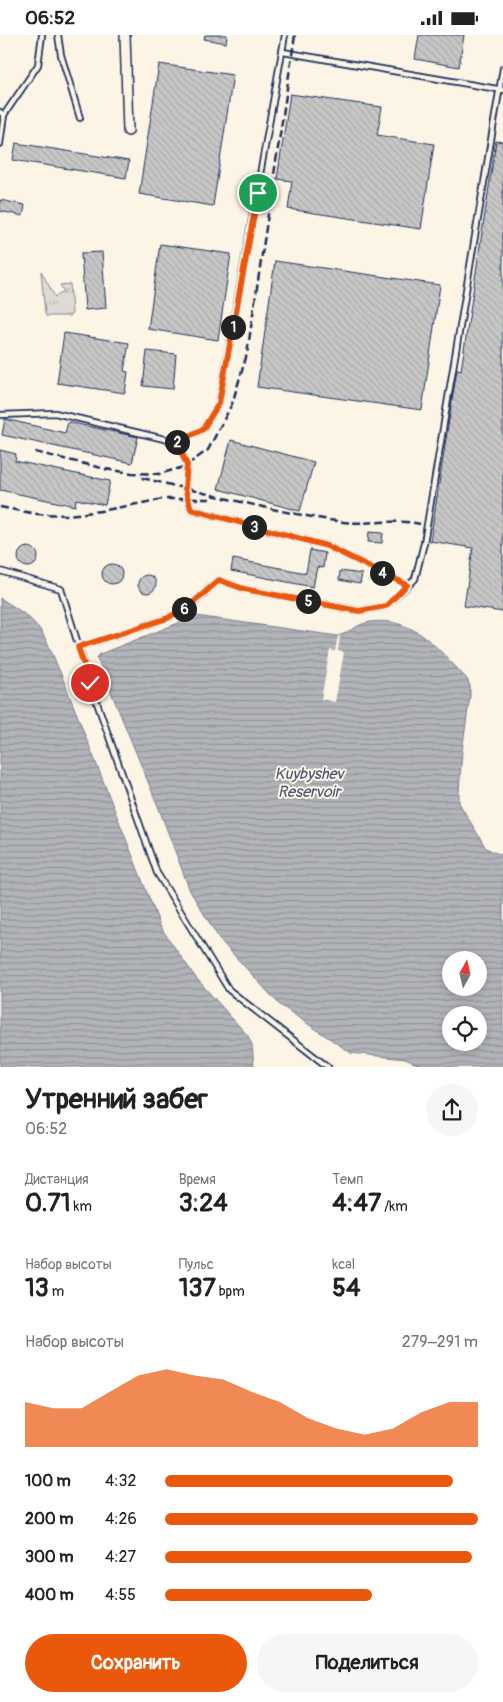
<!DOCTYPE html>
<html lang="ru">
<head>
<meta charset="utf-8">
<style>
	body { margin:0; font-family:Pangolin,sans-serif; background:#f6f6f6; color:#222; height:100vh; display:flex; flex-direction:column; font-size:19px; white-space:nowrap }
	* { box-sizing:border-box; margin:0 }
	p { font-size:16px; color:#767676 }
	.icon { flex:none; width:28px; height:28px; fill:none; stroke:currentColor; stroke-width:2; stroke-linecap:round; stroke-linejoin:round }
	.map { position:relative; height:1032px; overflow:hidden }
	.details { display:flex; flex-direction:column; background:#fff; flex:1 }
	.details>* { flex:none }
	.needle { width:32px; rotate:8deg }
	.buttons { position:absolute; left:442px; top:916px; display:grid; gap:10px }
	.buttons a { display:grid; place-items:center; width:45px; height:45px; border-radius:50%; background:#fff; box-shadow:0 2px 8px #0003; font-size:25px }
	.pin { position:absolute; display:grid; place-items:center; width:42px; height:42px; color:#fff; margin:-21px; border:2px solid #fff; border-radius:50%; box-shadow:0 1px 5px #0007 }
	.km { position:absolute; width:25px; height:25px; margin:-12px; border-radius:50%; background:#222; color:#fff; font-size:14px; line-height:25px; text-align:center }
	.round { display:grid; place-items:center; flex:none; width:52px; height:52px; border-radius:26px; background:#f6f6f6 }
	.headline { display:flex; align-items:center; justify-content:space-between; height:85px; padding:0 25px }
	h1 { font-size:28px; font-weight:700; line-height:38px }
	.metrics { display:grid; grid-template-columns:repeat(3,1fr); gap:8px; height:85px; padding:5px 25px }
	.metrics div { display:grid; align-content:center }
	.metrics b { font-size:25px; font-weight:700 }
	.metrics small { font-size:14px; font-weight:400 }
	.metrics p { font-size:14px }
	.chart { height:140px; padding:10px 25px }
	.chart p { display:flex; justify-content:space-between }
	.chart svg { width:100%; height:90px; margin-top:5px; fill:#ea580c; opacity:.7 }
	.action { display:flex; gap:10px; margin-top:auto; padding:10px 25px }
	.action a { flex:1; height:58px; border-radius:30px; background:#ea580c; color:#fff; font-size:20px; font-weight:700; line-height:58px; text-align:center }
	.action a+a { background:#f6f6f6; color:#222 }
	ul { padding:0 25px; list-style:none; font-size:16px }
	li { display:grid; grid-template-columns:80px 60px 1fr; align-items:center; height:38px }
	li i { height:12px; border-radius:6px; background:#ea580c }
	.status { display:flex; justify-content:space-between; align-items:center; height:35px; padding:0 25px; background:#fff; direction:ltr }
	.status svg { height:14px; fill:currentColor }
	.map>svg:first-child { display:block }
</style>
</head>
<body>
<div class="status"><b>06:52</b><svg viewBox="0 0 49 12"><path d="M0 12V9h3v3zM5 12V6h3v6zM10 12V3h3v9zM15 12V0h3v12zM26 1h20v11H26zM47 4h2v5h-2z"/></svg></div>
<div class="map">
<svg width="503" height="1032" viewBox="0 0 503 1032">
	<defs>
		<pattern id="grass-tufts" width="24" height="20" patternUnits="userSpaceOnUse" patternTransform="scale(1.25)"><rect width="24" height="20" fill="#dfdbd4"/><path d="M3 7l-1-3M5 7V3M7 7l1-3M15 17l-1-3M17 17v-4M19 17l1-3" fill="none" stroke="#bfbcb8"/></pattern>
		<pattern id="water-rules" width="6" height="5" patternUnits="userSpaceOnUse" patternTransform="scale(1.25)"><rect width="6" height="5" fill="#b2b4b8"/><path d="M0 2.5h6" fill="none" stroke="#909399"/></pattern>
		<pattern id="building-back-hatch" width="6" height="6" patternUnits="userSpaceOnUse" patternTransform="scale(1.25)"><rect width="6" height="6" fill="#c8c7c6"/><path d="M-1 5l2 2M0 0l6 6M5-1l2 2" fill="none" stroke="#ababac"/></pattern>
	</defs>
	<rect width="100%" height="100%" fill="#fcf5e5"/>
	<filter id="ink" filterUnits="userSpaceOnUse"><feTurbulence type="fractalNoise" baseFrequency=".02" numOctaves="2"/><feDisplacementMap in="SourceGraphic" scale="10" xChannelSelector="R" yChannelSelector="G"/><feConvolveMatrix kernelMatrix="1 2 1 2 8 2 1 2 1" color-interpolation-filters="sRGB"/></filter>
	<g filter="url(#ink)">
		<polygon fill="url(#grass-tufts)" stroke="#7d8599" points="41,236 55,262 64,257 60,250 70,249 72,278 70,281 46,281 45,279"/>
		<g fill="url(#water-rules)" stroke="#767f94" fill-rule="evenodd">
			<path d="M0 563C13 571 28 580 38 592 48 605 54 624 61 639L161 893 196 943 248 1001 252 1010 254 1032H0Z"/>
			<path d="M196 581 338 601C349 598 357 589 370 587 415 581 439 615 467 644L470 651V661L462 716 459 757V768L486 813 496 818 503 820V1032H424L405 1024 351 1018 280 970 220 905 190 856 158 771 97 623 100 619ZM451 925H479V952H451ZM451 980H479V1008H451Z"/>
		</g>
		<polygon fill="#fcf5e5" points="338,601 340,601 338,616 344,617 335,667 321,664 330,615 335,616"/>
		<g fill="url(#building-back-hatch)" stroke="#1b2f5e">
			<polygon points="205,0 227,0 226,8 204,4"/>
			<polygon points="419,0 464,0 459,32 415,24"/>
			<polygon points="159,29 233,40 213,171 139,159"/>
			<polygon points="290,59 382,72 377,100 434,109 421,194 288,174 292,146 277,144"/>
			<polygon points="496,106 503,107 503,577 464,571 473,513 430,506 457,334 461,335"/>
			<polygon points="16,108 129,126 126,143 13,125"/>
			<polygon points="0,165 25,170 23,181 0,176"/>
			<polygon points="160,209 231,219 218,305 148,294"/>
			<polygon points="102,217 106,273 85,275 81,218"/>
			<polygon points="275,226 440,250 422,375 257,352"/>
			<polygon points="64,298 129,308 124,336 128,337 125,358 57,348"/>
			<polygon points="147,316 176,319 173,354 143,351"/>
			<polygon points="5,384 65,398 68,387 138,402 132,428 2,400"/>
			<polygon points="231,405 314,427 300,476 218,454"/>
			<polygon points="0,415 16,419 15,426 110,446 105,470 76,464 75,471 0,455"/>
			<polygon points="369,497 383,498 382,508 368,507"/>
			<circle cx="28" cy="522" r="10"/>
			<polygon points="310,515 325,518 323,533 317,532 313,552 231,536 233,524 306,538"/>
			<circle cx="112" cy="539" r="10"/>
			<polygon points="340,536 362,539 360,549 339,545"/>
			<circle cx="147" cy="549" r="9"/>
		</g>
		<g fill="none" stroke-linecap="round" stroke-linejoin="round">
			<defs>
				<g id="lane">
					<polyline points="58,0 61,20 80,83"/>
					<polyline points="283,17 503,55"/>
					<polyline points="0,77 4,80 38,30 42,0"/>
					<polyline points="0,109 4,80"/>
					<polyline points="0,380 55,378 177,407 203,394 219,368 285,0"/>
					<polyline points="177,407 187,430 185,453 191,474 327,511 407,550"/>
					<polyline points="0,536 61,554 90,648 157,838 229,955 328,1032"/>
					<polyline points="79,612 168,583 195,567 219,545 244,554 359,576 386,571 415,544 424,508 503,33"/>
				</g>
				<polyline id="street" points="125,0 128,96"/>
			</defs>
			<use href="#lane" stroke="#1b2f5e" stroke-width="8"/>
			<use href="#street" stroke="#1b2f5e" stroke-width="12"/>
			<use href="#lane" stroke="#fcf5e5" stroke-width="4.5"/>
			<use href="#street" stroke="#fcf5e5" stroke-width="9"/>
			<g stroke="#1b2f5e" stroke-width="2.5" stroke-dasharray="8 4" stroke-linecap="butt">
				<polyline points="35,417 110,435"/>
				<polyline points="105,434 132,438 159,439 184,432 208,415 232,369 247,319 295,0"/>
				<path d="M142 443C206 458 271 476 336 486 365 491 393 483 420 489"/>
				<polyline points="0,472 37,479 68,480 101,476 163,464 211,464"/>
			</g>
		</g>
	</g>
	<g fill="none" stroke-linecap="round" stroke-linejoin="round" filter="url(#ink)">
		<defs>
			<polyline id="route" points="90,648 78,612 168,583 194,567 219,545 244,554 359,576 386,571 407,550 327,511 191,474 185,453 187,430 177,407 203,394 219,368 258,158"/>
		</defs>
		<use href="#route" stroke="#fff" stroke-width="10"/>
		<use href="#route" stroke="#ea580c" stroke-width="6"/>
	</g>
	<g text-anchor="middle" dominant-baseline="central" stroke-width="4" stroke-linejoin="round" paint-order="stroke">
		<g font-size="16" font-style="italic" fill="#485779" stroke="#fcf5e5">
			<text x="309" y="739">Kuybyshev<tspan x="309" dy="18">Reservoir</tspan></text>
		</g>
	</g>
</svg>
<div class="buttons">
<a><svg class="needle" viewBox="-14 -14 28 28"><path d="M0-13l5 13h-10z" fill="#e53935"/><path d="M0 13l5-13h-10z" fill="#767676"/></svg></a>
<a><svg class="icon" aria-label="locate" viewBox="0 0 24 24"><circle cx="12" cy="12" r="6"/><path d="M12 2v4M12 18v4M2 12h4M18 12h4"/></svg></a>
</div>
<div class="pin" style="left:258px;top:158px;background:#1e9e55"><svg class="icon" aria-label="arrive" viewBox="0 0 24 24"><path d="M6 21V4h12l-3 4 3 4H6"/></svg></div>
<div class="pin" style="left:90px;top:648px;background:#d93025"><svg class="icon" aria-label="check" viewBox="0 0 24 24"><path d="M5 12l5 5 9-10"/></svg></div>
<b class="km" style="left:233px;top:292px">1</b>
<b class="km" style="left:177px;top:407px">2</b>
<b class="km" style="left:254px;top:492px">3</b>
<b class="km" style="left:382px;top:538px">4</b>
<b class="km" style="left:308px;top:566px">5</b>
<b class="km" style="left:184px;top:574px">6</b>
</div>
<section class="details">
<div class="headline"><div><h1>Утренний забег</h1><p>06:52</p></div><a class="round"><svg class="icon" aria-label="share" viewBox="0 0 24 24"><path d="M12 15V3M7 8l5-5 5 5M5 13v7h14v-7"/></svg></a></div>
<div class="metrics">
<div><p>Дистанция</p><b>0.71<small> km</small></b></div>
<div><p>Время</p><b>3:24</b></div>
<div><p>Темп</p><b>4:47<small> /km</small></b></div>
</div>
<div class="metrics">
<div><p>Набор высоты</p><b>13<small> m</small></b></div>
<div><p>Пульс</p><b>137<small> bpm</small></b></div>
<div><p>kcal</p><b>54</b></div>
</div>
<div class="chart"><p><span>Набор высоты</span>279–291 m</p>
<svg viewBox="0 0 160 44" preserveAspectRatio="none"><path d="M0 44V22L10 25L20 25L30 17L40 9L50 6L60 9L70 11L80 17L90 22L100 30L110 35L120 38L130 35L140 27L150 22L160 22V44z"/></svg>
</div>
<ul>
<li><b>100 m</b>4:32<i style="width:92%"></i></li>
<li><b>200 m</b>4:26<i style="width:100%"></i></li>
<li><b>300 m</b>4:27<i style="width:98%"></i></li>
<li><b>400 m</b>4:55<i style="width:66%"></i></li>
</ul>
<div class="action"><a>Сохранить</a><a>Поделиться</a></div>
</section>
</body>
</html>
